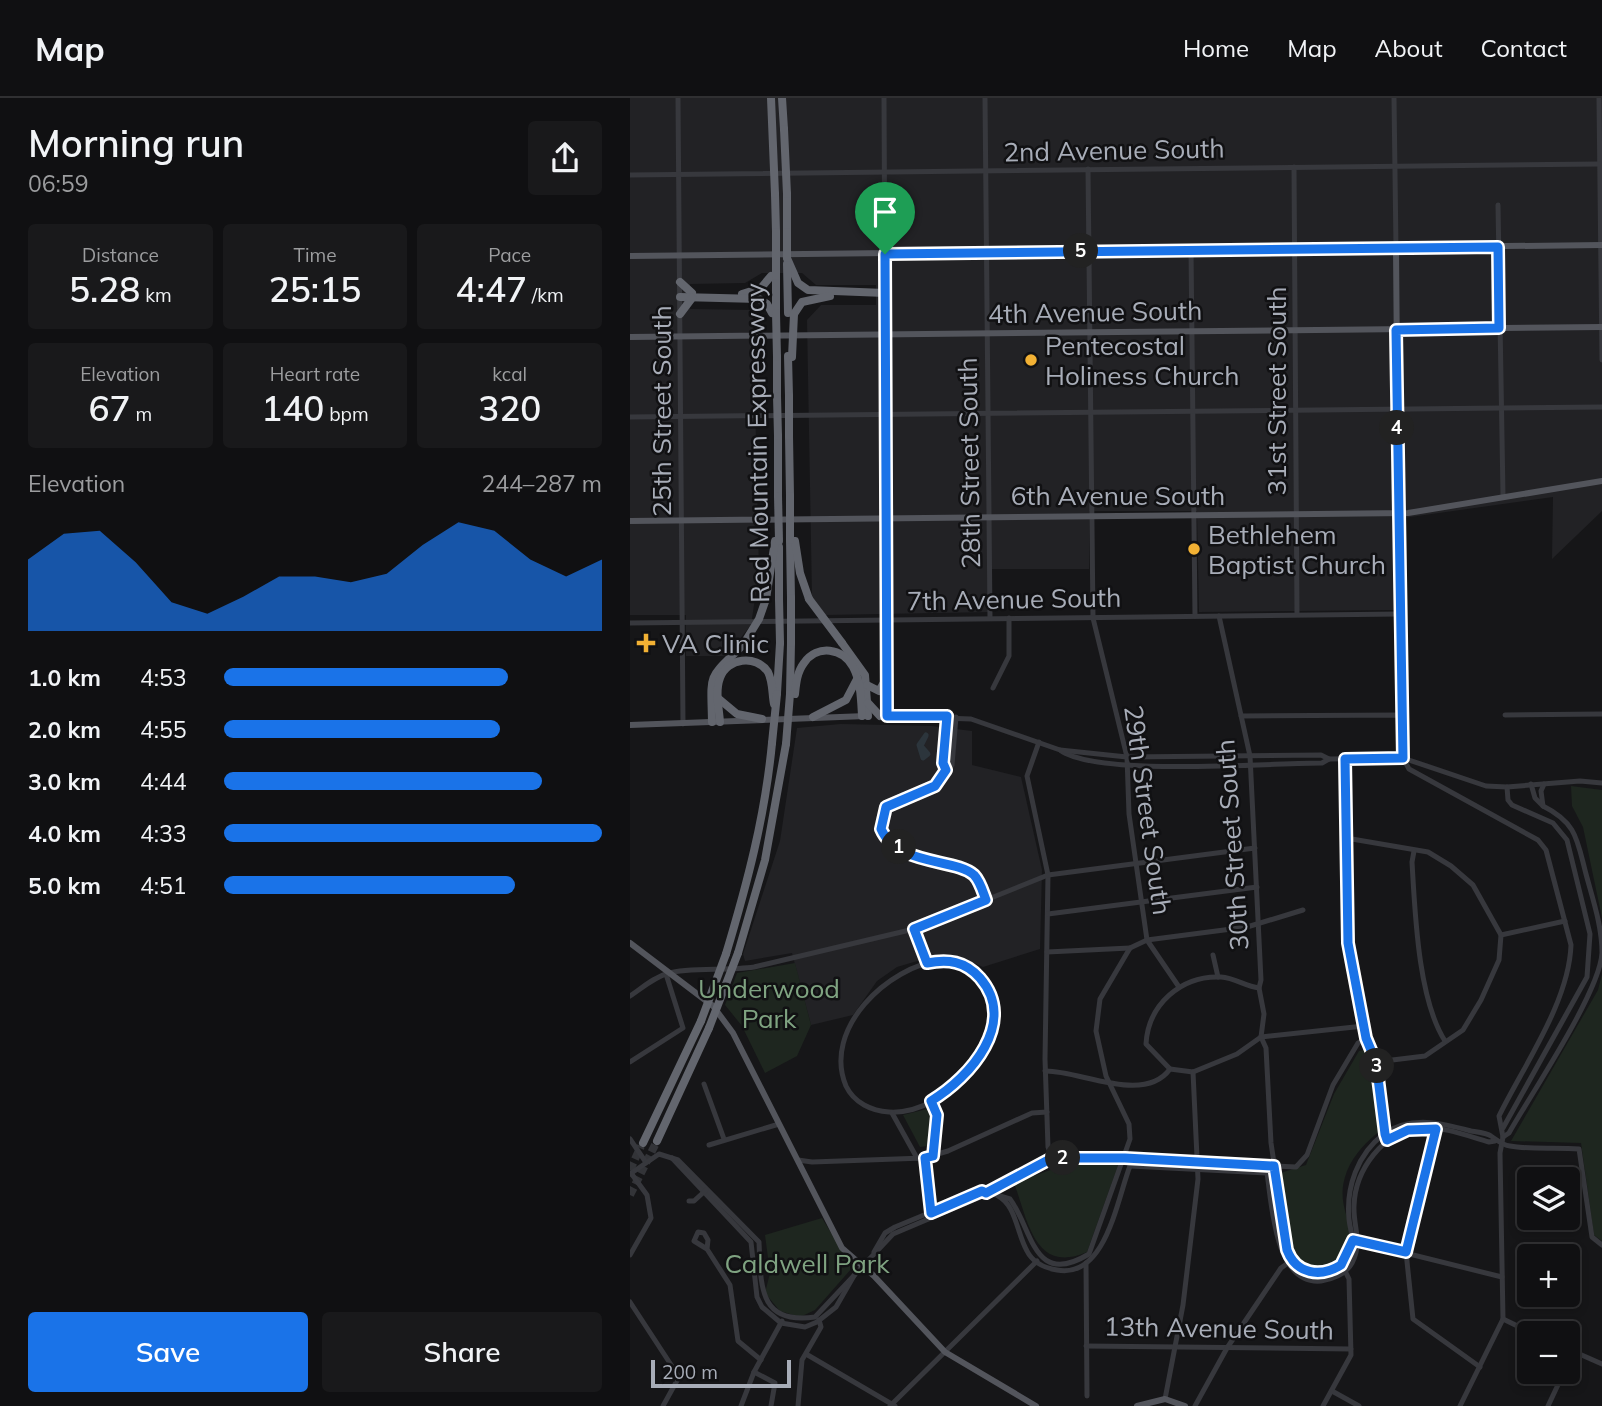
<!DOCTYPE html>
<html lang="en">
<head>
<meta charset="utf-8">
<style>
	body { margin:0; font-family:Mulish,sans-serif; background:#19191b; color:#f1f3f6; height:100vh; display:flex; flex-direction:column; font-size:26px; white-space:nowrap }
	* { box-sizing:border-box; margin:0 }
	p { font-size:23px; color:#9c9d9f }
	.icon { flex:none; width:38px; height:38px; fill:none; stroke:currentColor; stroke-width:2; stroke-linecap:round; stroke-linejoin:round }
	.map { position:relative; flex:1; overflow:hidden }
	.details { display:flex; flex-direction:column; background:#101012; width:630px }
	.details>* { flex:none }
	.buttons { position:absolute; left:887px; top:1069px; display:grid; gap:14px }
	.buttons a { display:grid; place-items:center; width:63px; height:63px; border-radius:7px; background:#101012; box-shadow:0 4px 10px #0003,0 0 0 2px #303032; font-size:35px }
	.scale { position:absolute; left:21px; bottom:18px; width:140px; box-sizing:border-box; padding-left:7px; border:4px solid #a8adb8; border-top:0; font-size:19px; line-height:24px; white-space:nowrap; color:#a8adb8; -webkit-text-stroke:5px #111113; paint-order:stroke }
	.pin { position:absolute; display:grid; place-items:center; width:60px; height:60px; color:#fff; margin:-72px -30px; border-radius:50% 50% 50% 0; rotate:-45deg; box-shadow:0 0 7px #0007 }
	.pin .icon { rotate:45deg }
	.km { position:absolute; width:35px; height:35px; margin:-18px; border-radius:50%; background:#222; color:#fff; font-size:19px; line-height:35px; text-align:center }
	.round { display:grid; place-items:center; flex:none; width:74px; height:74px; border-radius:7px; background:#19191b }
	.head { display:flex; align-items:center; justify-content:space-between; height:119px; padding:0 28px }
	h1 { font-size:38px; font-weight:600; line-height:52px }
	.metrics { display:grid; grid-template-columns:repeat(3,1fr); gap:10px; height:119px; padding:7px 28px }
	.metrics div { display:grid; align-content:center; border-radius:7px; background:#19191b; text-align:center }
	.metrics b { font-size:35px; font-weight:600 }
	.metrics small { font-size:19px; font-weight:400 }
	.metrics p { font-size:19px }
	.chart { height:196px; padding:14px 28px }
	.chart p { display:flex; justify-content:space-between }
	.chart svg { width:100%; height:126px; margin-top:7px; fill:#1a73e8; opacity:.7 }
	.button { display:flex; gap:14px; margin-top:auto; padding:14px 28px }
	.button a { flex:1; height:80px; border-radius:7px; background:#1a73e8; color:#fff; font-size:28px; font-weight:600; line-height:80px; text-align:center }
	.button a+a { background:#19191b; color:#f1f3f6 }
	ul { padding:0 28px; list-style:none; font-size:23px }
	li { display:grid; grid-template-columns:112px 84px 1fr; align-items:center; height:52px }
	li i { height:18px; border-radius:9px; background:#1a73e8 }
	header { display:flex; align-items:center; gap:42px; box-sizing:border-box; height:98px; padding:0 35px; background:#101012; border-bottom:2px solid #303032 }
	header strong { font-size:33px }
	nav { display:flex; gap:38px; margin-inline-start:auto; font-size:24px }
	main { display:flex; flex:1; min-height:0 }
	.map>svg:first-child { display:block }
</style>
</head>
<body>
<header>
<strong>Map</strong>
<nav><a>Home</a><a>Map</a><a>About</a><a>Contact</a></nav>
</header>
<main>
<section class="details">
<div class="head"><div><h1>Morning run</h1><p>06:59</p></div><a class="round"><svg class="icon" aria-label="share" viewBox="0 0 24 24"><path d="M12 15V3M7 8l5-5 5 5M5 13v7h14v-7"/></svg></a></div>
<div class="metrics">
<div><p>Distance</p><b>5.28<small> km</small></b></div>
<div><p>Time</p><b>25:15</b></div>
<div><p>Pace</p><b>4:47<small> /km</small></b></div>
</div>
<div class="metrics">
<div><p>Elevation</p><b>67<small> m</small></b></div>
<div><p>Heart rate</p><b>140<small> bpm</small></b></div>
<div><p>kcal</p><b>320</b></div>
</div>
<div class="chart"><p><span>Elevation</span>244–287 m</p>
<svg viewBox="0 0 160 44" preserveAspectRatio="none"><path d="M0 44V19L10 10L20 9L30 20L40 34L50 38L60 32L70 25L80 25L90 27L100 24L110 14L120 6L130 9L140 19L150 25L160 19V44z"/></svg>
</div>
<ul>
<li><b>1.0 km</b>4:53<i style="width:75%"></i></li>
<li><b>2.0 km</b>4:55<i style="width:73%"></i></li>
<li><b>3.0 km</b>4:44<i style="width:84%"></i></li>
<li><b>4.0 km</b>4:33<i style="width:100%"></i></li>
<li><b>5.0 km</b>4:51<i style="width:77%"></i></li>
</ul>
<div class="button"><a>Save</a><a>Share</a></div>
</section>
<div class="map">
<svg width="972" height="1308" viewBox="0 0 972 1308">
	<rect width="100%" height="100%" fill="#161618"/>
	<g fill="#222225">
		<polygon points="0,0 972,0 972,413 922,461 923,399 766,421 766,512 569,514 567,413 459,413 459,471 362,471 362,514 195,517 182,499 177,222 191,207 246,207 246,187 186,187 172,175 132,175 115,185 60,186 60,211 123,212 129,474 121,527 96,558 56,558 56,517 0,517"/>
		<polygon points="211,626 302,628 342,633 342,667 391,679 412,772 410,851 353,869 327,858 304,858 267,869 247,883 223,917 181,927 162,855 115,863 113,856 150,743 167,630"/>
	</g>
	<g fill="#1e261f">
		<polygon points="941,688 972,692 972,820 953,729 942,708"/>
		<polygon points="165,865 181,927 167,958 135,975 112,928 95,907 107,875"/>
		<polygon points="972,876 972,1143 964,1137 951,1045 881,1043 968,892"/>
		<path d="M737 951 742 961 751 1032C737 1043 724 1056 717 1073 705 1104 721 1118 720 1142 719 1159 701 1178 683 1172 673 1169 668 1166 663 1157L647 1076 676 1067 704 996 729 953Z"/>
		<polygon points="301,1010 298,1048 290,1049 273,1017"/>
		<path d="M440 1065H489L457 1154C404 1177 398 1122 384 1085Z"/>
		<polygon points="192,1120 222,1170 185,1212 170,1219 150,1213 135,1195 140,1175 135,1137"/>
	</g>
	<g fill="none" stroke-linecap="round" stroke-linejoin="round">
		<polyline stroke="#2c353c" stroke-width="5" points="296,637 289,647 293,660 298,656 291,648 296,638"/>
		<g stroke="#333438" stroke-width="8" stroke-dasharray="8 4" stroke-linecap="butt">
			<polyline points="0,1072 11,1048"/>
			<polyline points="0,1097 27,1043"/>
		</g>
		<g stroke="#37383d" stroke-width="5">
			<polyline points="48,0 53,626"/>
			<polyline points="254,0 257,618"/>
			<polyline points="355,0 360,520"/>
			<polyline points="764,0 766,150"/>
			<polyline points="969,0 972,262"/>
			<polyline points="664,69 667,516"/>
			<polyline points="458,71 463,520 497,659 499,716 517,842 549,889"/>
			<polyline points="0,77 969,66"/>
			<polyline points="868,107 873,397"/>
			<polyline points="561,151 565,518"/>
			<polyline points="0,319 972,309"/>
			<polyline points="589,518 620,658 631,882 629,890"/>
			<polyline points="0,525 769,516"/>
			<polyline points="363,590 379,558 379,520"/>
			<polyline points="875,617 972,616"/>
			<path d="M255 618 341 621 430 652C466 679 638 665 692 665L699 661"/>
			<path d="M611 618 770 617 773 660 779 671 908 742 916 752 941 847C939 904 894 967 869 1018L873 1039 870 1055 873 1221 830 1308"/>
			<path d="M326 619 322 667 311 682 256 709 251 731C264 763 312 763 340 774L346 780 356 802"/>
			<polyline points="409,644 397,678 418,777 415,961 418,1049 422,1060"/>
			<polyline points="430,652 497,659 691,657 699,661 773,660 856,688 877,689 950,683 972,685"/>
			<polyline points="715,661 718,845 736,940 746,964 755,1038"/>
			<polyline points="316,672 313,665 317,618"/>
			<polyline points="901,686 905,700 913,708"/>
			<polyline points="716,740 798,754 821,768 843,787 871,837 869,862 851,902 833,932 795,958 746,964"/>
			<path d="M784 753 782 764C785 814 788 901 815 943"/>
			<polyline points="418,816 627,789"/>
			<polyline points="284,831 297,865"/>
			<polyline points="871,837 935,823"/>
			<polyline points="417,854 500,850"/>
			<polyline points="583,857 588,879"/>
			<path d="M312 862C327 863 340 868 349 879 395 932 319 1018 259 1014 242 1013 224 1005 216 988 192 931 258 868 312 862Z"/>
			<path d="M0 898C12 890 24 879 39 875 57 869 99 873 124 869L284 831 418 777 625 750"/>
			<path d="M631 939 636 950 641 1045 657 1151C668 1181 709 1184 721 1152 725 1141 720 1133 719 1121 716 1090 727 1056 754 1036 781 1017 812 1025 841 1033 847 1034 857 1035 861 1038 867 1042 872 1047 880 1048 902 1052 926 1049 949 1051L962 1139 972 1147"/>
			<polyline points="0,964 53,930 36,876"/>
			<path d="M540 971 516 946C518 907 551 877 591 879 605 880 615 888 629 890L634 916 631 939"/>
			<polyline points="540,971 563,974"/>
			<path d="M415 973C449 972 514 1007 540 971"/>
			<polyline points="563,974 607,956 631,939 734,928"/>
			<polyline points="74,986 94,1041"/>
			<polyline points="301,1003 307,1017 303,1058"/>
			<polyline points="262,1015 287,1060"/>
			<polyline points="807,1027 776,1154 783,1221 850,1269"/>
			<polyline points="873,1030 957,879 960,836 937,742 923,725 882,707 878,702 877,689"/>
			<path d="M873 1039 879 1035C901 996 970 894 972 855 972 828 963 802 956 776 947 742 947 725 913 708L911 693 914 686"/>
			<polyline points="0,1041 15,1063"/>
			<polyline points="79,1047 149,1026"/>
			<polyline points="42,1060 121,1144 127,1199 132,1209 151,1225 175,1229 187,1224 206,1209 225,1176"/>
			<polyline points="294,1060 301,1116"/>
			<polyline points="168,1062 182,1064 294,1060 318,1053 402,1015 417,1014"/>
			<polyline points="500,1068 637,1075"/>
			<path d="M637 1075C642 1108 645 1187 691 1183 703 1181 716 1176 722 1165 733 1144 723 1129 724 1108 725 1072 753 1033 791 1030 813 1028 838 1038 859 1044L865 1043"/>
			<path d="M0 1076 29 1056 48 1062 129 1144C131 1187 128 1227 185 1219L263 1136 353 1098 422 1060H495L666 1069 677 1057 703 987 728 945 736 940"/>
			<path d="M360 1095 380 1101C403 1132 403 1190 459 1156L500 1041 499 1026 476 978 466 933 470 901 500 850 517 842 617 829 673 812"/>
			<path d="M368 1098C386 1107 387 1136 397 1153 403 1165 415 1170 427 1172 476 1181 487 1101 500 1068"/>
			<polyline points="59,1103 64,1103 76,1092"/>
			<polyline points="727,1143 872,1179"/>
			<polyline points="77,1151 64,1143 68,1134 74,1135 78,1142 77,1151 100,1187 108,1243 131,1262"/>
			<polyline points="244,1154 255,1135 265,1129 352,1093 358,1095"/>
			<polyline points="0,1157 21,1120 17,1097 1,1075"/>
			<polyline points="456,1165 457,1298"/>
			<polyline points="0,1204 49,1279 33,1308"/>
			<polyline points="873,1221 904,1236"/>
			<polyline points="456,1248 721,1251"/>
			<polyline points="938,1251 972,1266"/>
			<polyline points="176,1256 265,1308"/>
			<polyline points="938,1267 944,1254"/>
			<polyline points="124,1274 145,1285 141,1308"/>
			<polyline points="702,1293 729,1308"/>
			<polyline points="535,1301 553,1207 568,1081 563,974"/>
			<polyline points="111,1308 124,1274 152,1223"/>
			<polyline points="168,1308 172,1262 191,1229 189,1222"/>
			<polyline points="260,1308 407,1163"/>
			<polyline points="565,1308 597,1250 651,1170 658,1165"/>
			<polyline points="693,1308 721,1257 719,1181 715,1173"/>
			<polyline points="918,1308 934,1274"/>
		</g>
		<g stroke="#53555c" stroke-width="6">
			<polyline points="766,150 770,617"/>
			<polyline points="0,158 972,147"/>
			<polyline points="0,239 972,229"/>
			<polyline points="0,423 778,415 972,383"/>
			<polyline points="0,627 236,618"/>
			<polyline points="0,845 83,908 103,935 212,1150 244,1178 315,1254 406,1308"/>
			<polyline points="507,1308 535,1301 555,1308"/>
		</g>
		<g stroke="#63666e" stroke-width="8">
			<polyline points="152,0 154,31"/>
			<polyline points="145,96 146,134"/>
			<polyline points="157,96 157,134"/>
			<polyline points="157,160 168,185 178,192 255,195"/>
			<polyline points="157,166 158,215"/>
			<polyline points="146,178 146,215"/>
			<polyline points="50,184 62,195"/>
			<polyline points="112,196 131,190 141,178"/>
			<polyline points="50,199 129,201 137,206 142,215"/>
			<polyline points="50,216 62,200"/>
			<polyline points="164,216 172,204 200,198"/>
			<polyline points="158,258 159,298"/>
			<polyline points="147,259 147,298"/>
			<polyline points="148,338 148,398"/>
			<polyline points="159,338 160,398"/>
			<polyline points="160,442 161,500"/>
			<polyline points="165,443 170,475 179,501"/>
			<polyline points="149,449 149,501"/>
			<polyline points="136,501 145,443"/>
			<polyline points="212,545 235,577 238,618"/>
			<polyline points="237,587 249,593 256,581"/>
			<polyline points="147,595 150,545"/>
			<polyline points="160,596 161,545"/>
			<path d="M165 596C166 586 167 574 174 565 187 546 213 550 223 569 231 584 231 601 232 618"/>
			<polyline points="89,601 107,616 132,621"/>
			<polyline points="238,605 250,618"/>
			<polyline points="183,619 216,602 227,581"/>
			<path d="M82 624C81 572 77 583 113 547"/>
			<path d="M90 624C89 610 85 593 90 580 97 560 126 556 138 574 143 584 142 596 144 606"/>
			<polyline points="108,855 135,762 156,646"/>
			<path d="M96 856C117 786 135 719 142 645"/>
			<polyline points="27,1043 79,930"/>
			<polyline points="13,1045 71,923"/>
		</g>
		<g stroke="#63666e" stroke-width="8">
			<polyline points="141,0 145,96"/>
			<polyline points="154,31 157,96"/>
			<polyline points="146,134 146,178"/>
			<polyline points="157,134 157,160"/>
			<polyline points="146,215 147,259"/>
			<polyline points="162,259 164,216"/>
			<polyline points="147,298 148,338"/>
			<polyline points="159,298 159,338"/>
			<polyline points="148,398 149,443"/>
			<polyline points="160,398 160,442"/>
			<polyline points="161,500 161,545"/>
			<polyline points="149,501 150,545"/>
			<polyline points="179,501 212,545"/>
			<polyline points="113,547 129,521 136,501"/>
			<polyline points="142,645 147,596"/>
			<polyline points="156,646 160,596"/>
			<polyline points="71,923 96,856"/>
			<polyline points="79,930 108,855"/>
		</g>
	</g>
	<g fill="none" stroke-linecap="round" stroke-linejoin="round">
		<defs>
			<path id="route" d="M868 149 869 230 766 232 773 660 715 661 718 845 736 940 746 964 755 1036 757 1042 778 1032 806 1031 776 1154 723 1142 711 1167C690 1180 666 1176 657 1152L644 1068 495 1060H422L356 1095 352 1093 301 1115 295 1060 303 1058 307 1017 301 1003C341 979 388 924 350 880 335 863 318 861 297 865L284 831 356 802C353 794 350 783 344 777 325 760 267 768 251 731L256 709 305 688 316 672 313 665 317 618H257L255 156Z"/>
		</defs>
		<use href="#route" stroke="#fff" stroke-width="14"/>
		<use href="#route" stroke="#1a73e8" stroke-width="9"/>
	</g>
	<g fill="#f2b134" stroke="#111113" stroke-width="2.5">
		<circle cx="401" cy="262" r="7"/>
		<circle cx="564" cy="451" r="7"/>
		<path d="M12.5 534.5h7v7h7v7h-7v7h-7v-7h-7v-7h7z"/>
	</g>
	<g text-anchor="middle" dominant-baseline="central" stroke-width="5" stroke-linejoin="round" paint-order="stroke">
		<g font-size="26" fill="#a8adb8" stroke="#111113">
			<text transform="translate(484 52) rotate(-1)">2nd Avenue South</text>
			<text transform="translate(465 214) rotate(-1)">4th Avenue South</text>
			<text transform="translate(646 293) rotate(-90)">31st Street South</text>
			<text transform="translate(31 313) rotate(-90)">25th Street South</text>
			<text transform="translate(127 345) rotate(-91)">Red Mountain Expressway</text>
			<text transform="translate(339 365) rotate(-91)">28th Street South</text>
			<text x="488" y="397">6th Avenue South</text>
			<text transform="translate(384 501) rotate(-1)">7th Avenue South</text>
			<text transform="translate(518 712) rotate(82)">29th Street South</text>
			<text transform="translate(602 747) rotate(-94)">30th Street South</text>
			<text transform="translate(589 1230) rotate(1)">13th Avenue South</text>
		</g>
		<g font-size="26" fill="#a8adb8" stroke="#111113" text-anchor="start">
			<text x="415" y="247">Pentecostal<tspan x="415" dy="30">Holiness Church</tspan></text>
			<text x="578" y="436">Bethlehem<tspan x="578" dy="30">Baptist Church</tspan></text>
			<text x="32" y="545">VA Clinic</text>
		</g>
		<g font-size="26" fill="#7fa381" stroke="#111113">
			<text x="139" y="890">Underwood<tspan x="139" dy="30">Park</tspan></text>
			<text x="177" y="1165">Caldwell Park</text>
		</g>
	</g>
</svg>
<div class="buttons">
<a><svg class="icon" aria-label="layers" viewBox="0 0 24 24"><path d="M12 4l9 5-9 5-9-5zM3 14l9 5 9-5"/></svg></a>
<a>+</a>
<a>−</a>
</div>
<div class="scale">200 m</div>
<div class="pin" style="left:255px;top:156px;background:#1e9e55"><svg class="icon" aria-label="arrive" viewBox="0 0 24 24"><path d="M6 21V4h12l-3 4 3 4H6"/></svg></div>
<b class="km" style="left:269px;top:749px">1</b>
<b class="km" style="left:433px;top:1060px">2</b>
<b class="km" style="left:747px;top:968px">3</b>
<b class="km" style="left:767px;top:330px">4</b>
<b class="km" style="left:451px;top:153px">5</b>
</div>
</main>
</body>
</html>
